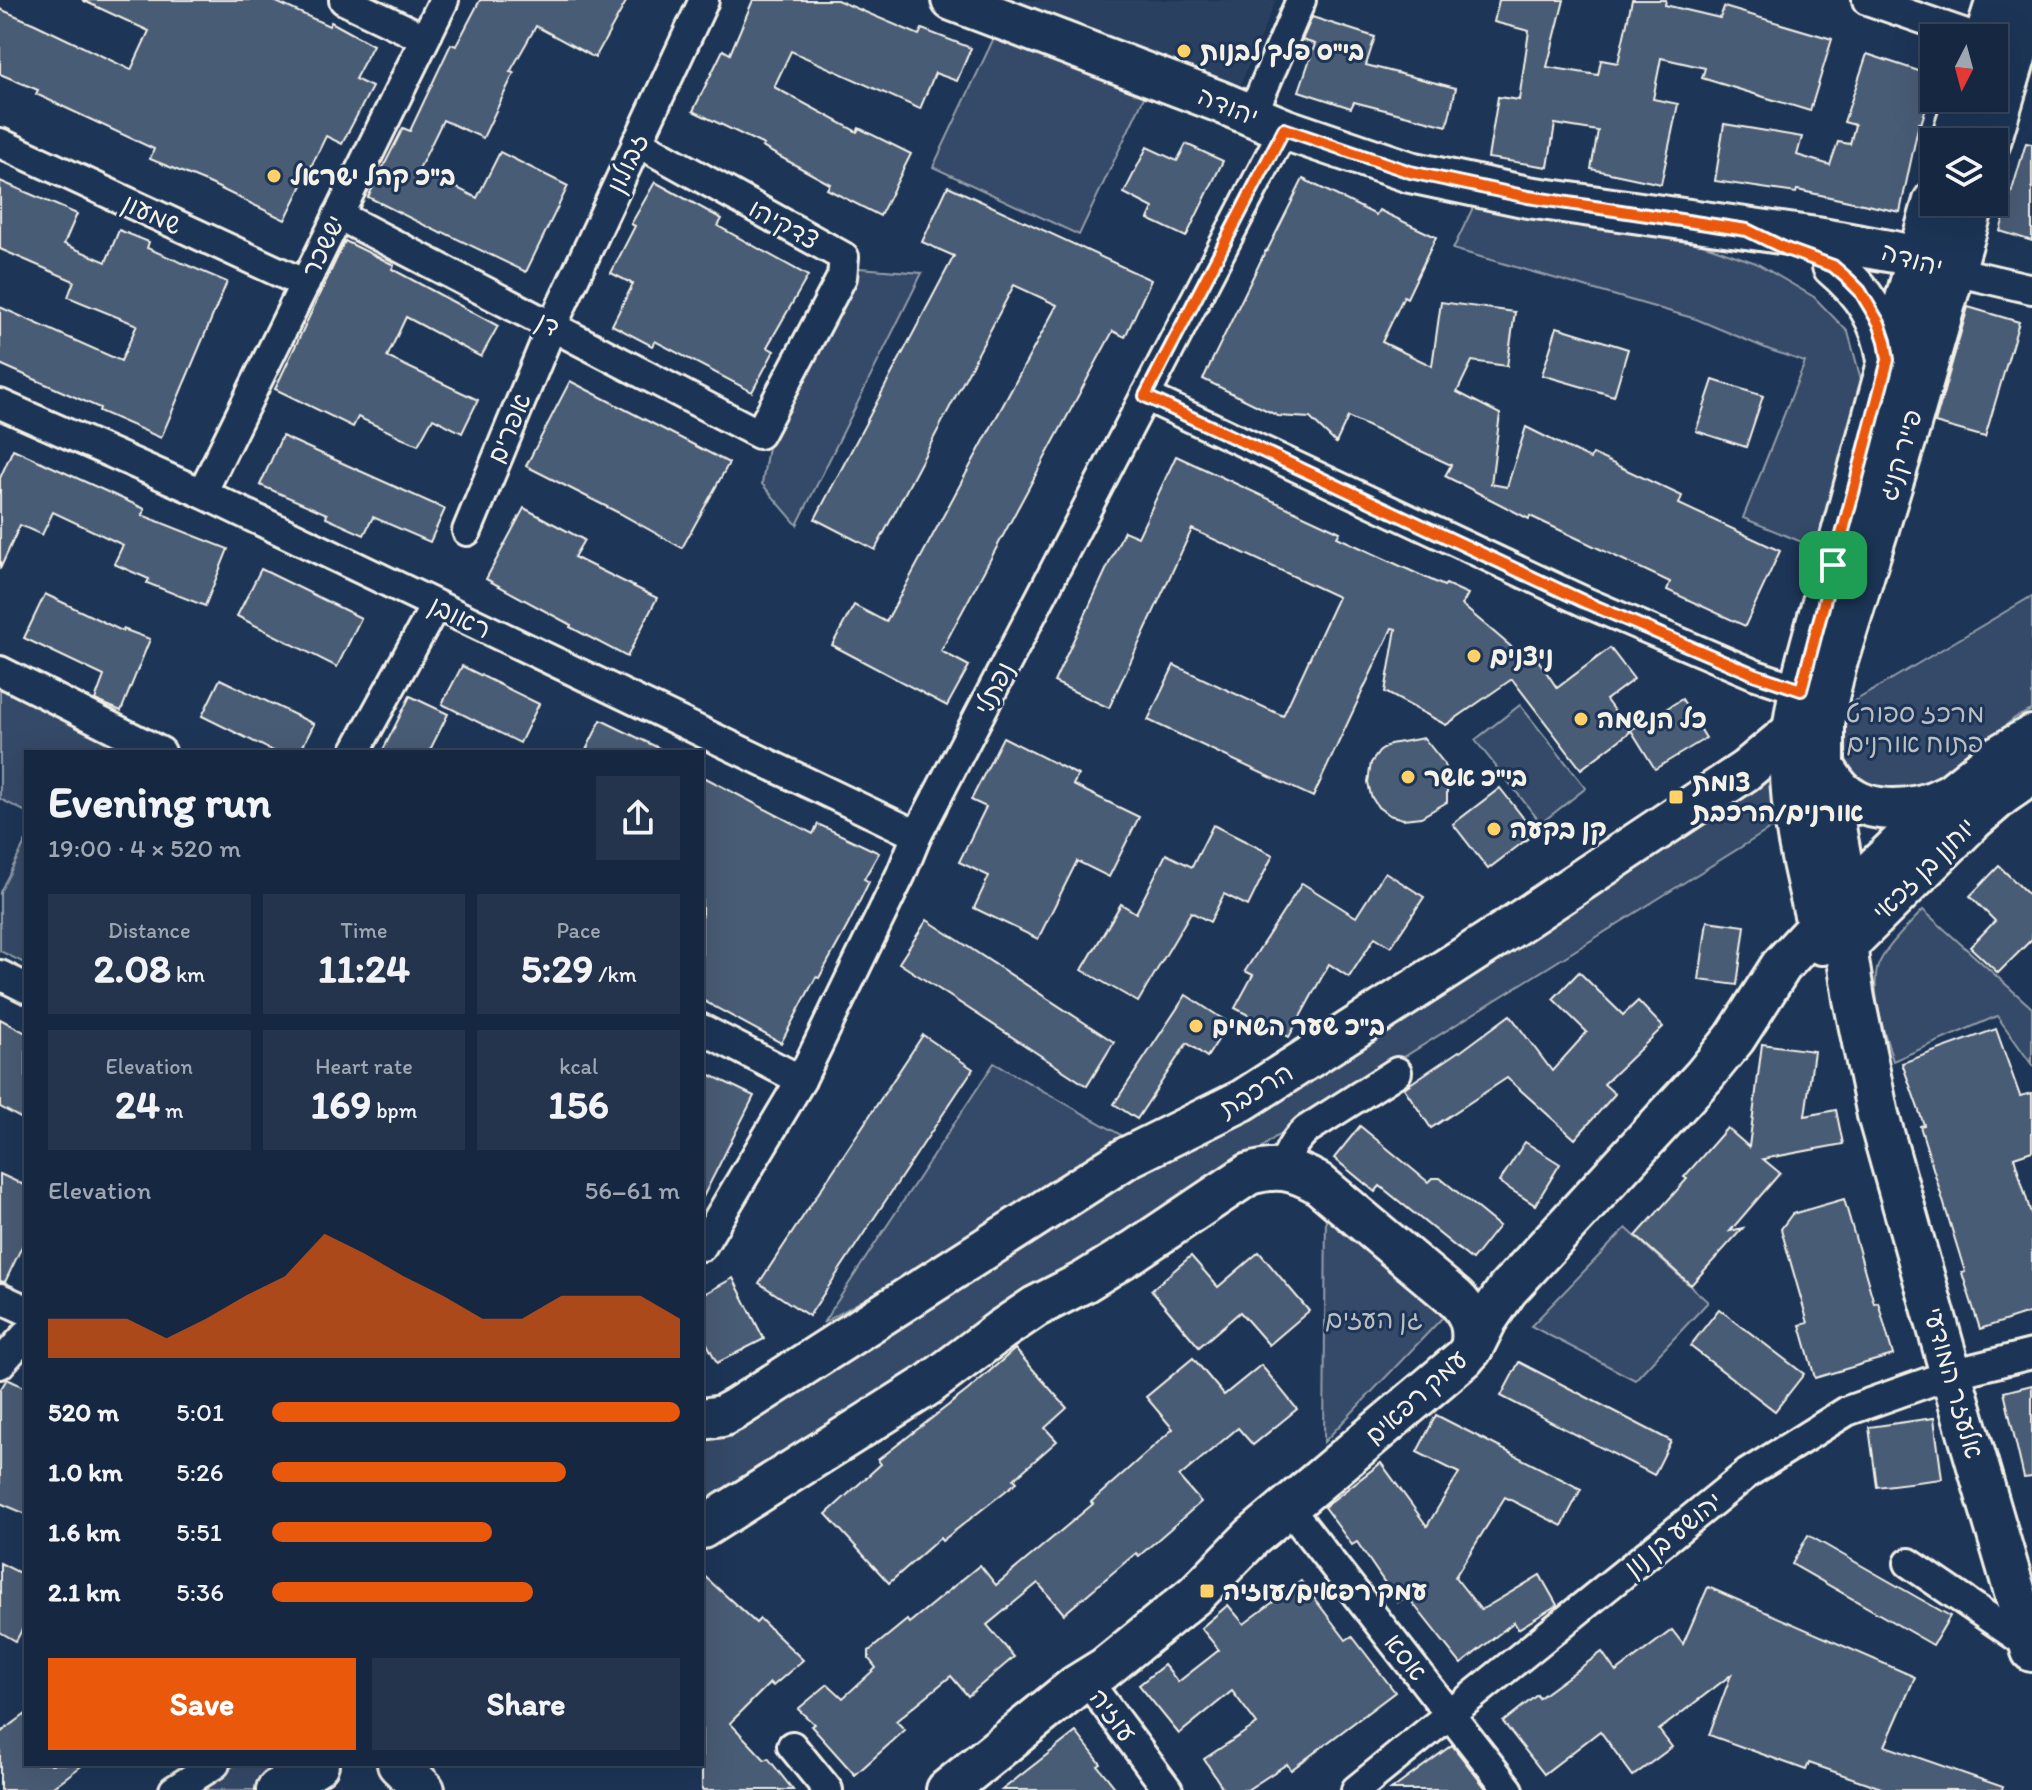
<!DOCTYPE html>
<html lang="en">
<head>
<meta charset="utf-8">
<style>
	body { margin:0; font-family:Itim,"Playpen Sans Hebrew",sans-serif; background:#23344c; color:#f1f3f6; height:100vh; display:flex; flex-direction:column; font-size:30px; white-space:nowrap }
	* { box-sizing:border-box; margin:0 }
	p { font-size:26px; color:#9ea6b1 }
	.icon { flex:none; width:44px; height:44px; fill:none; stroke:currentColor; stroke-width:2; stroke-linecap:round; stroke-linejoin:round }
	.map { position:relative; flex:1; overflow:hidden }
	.sheet { position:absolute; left:24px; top:750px; width:680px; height:1016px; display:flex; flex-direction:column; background:#162841; border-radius:0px; box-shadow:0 8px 32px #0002,0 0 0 2px #35445a }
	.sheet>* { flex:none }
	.needle { width:52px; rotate:186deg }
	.tools { position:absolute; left:1920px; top:24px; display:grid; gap:16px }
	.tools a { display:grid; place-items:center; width:88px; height:88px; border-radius:0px; background:#162841; box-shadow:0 8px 32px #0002,0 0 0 2px #35445a; font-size:40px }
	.pin { position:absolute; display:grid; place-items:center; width:68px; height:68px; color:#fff; margin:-34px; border-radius:16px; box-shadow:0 4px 12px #0006 }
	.round { display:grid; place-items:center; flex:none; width:84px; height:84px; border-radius:0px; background:#23344c }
	.head { display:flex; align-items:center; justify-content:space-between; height:136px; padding:0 24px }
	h1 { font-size:44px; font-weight:700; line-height:60px }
	.figures { display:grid; grid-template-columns:repeat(3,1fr); gap:12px; height:136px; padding:8px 24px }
	.figures div { display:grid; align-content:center; border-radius:0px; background:#23344c; text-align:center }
	.figures b { font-size:40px; font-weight:700 }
	.figures small { font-size:22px; font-weight:400 }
	.figures p { font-size:22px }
	.chart { height:224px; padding:16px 24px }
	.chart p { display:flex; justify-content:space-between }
	.chart svg { width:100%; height:144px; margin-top:8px; fill:#ea580c; opacity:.7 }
	.primary-button { display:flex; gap:16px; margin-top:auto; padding:16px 24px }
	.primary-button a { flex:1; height:92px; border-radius:0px; background:#ea580c; color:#fff; font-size:32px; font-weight:700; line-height:92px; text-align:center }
	.primary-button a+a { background:#23344c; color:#f1f3f6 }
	ul { padding:0 24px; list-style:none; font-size:26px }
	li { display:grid; grid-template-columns:128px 96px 1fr; align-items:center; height:60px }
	li i { height:20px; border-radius:10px; background:#ea580c }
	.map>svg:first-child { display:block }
</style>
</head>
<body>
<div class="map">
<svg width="2032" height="1790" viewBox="0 0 2032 1790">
	<rect width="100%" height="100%" fill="#1d3557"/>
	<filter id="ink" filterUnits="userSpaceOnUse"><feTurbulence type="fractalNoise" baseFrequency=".0125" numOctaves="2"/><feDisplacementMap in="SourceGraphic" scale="16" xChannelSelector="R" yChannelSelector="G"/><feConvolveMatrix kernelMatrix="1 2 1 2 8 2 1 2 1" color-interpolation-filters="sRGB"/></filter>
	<g filter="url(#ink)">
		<polygon fill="#2a4060" points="994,0 1276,0 1233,102"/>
		<g fill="#354a67" stroke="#949ea8" stroke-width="2">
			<polygon points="1000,25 1146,93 1079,235 933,167"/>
			<polygon points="1478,197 1629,218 1756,263 1814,297 1848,332 1865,394 1819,549 1743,518 1805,362 1770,350 1696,319 1453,249"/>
			<polygon points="859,268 922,273 797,525 762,484 769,441"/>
			<polygon points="2032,596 2032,710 2016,717 1935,782 1902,792 1873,786 1849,770 1842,752 1848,705"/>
			<polygon points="0,683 135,752 26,752 26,812 0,799"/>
			<polygon points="1520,705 1586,788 1541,823 1475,740"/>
			<polygon points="1772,766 1778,824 1274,1138 1243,1163 702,1507 702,1435"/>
			<polygon points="26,841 26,964 0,951 0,892"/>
			<path d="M1923 910 2032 1008V1065L1997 1016 1893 1061C1885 1035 1871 996 1877 969 1882 950 1910 924 1923 910Z"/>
			<polygon points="994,1063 1128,1139 1019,1210 823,1323"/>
			<polygon points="1326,1208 1445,1315 1324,1442"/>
			<polygon points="1626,1228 1708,1302 1635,1380 1531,1326"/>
			<polygon points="237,1764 304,1764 264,1790 194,1790"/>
		</g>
		<g fill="#485b74" stroke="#f4f1e8" stroke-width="2">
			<polygon points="82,0 272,0 329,26 331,22 373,45 355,79 372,87 342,144 326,136 285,220 211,184 150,159 154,149 36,94 38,90 0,74 0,9 35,24 131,70 149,31"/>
			<polygon points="480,0 627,0 595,58 536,26 510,72 514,73 483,138 443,120 419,169 477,198 500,152 568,186 526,272 443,232 442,234 368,197 403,128 410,131 451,44 456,46"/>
			<polygon points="753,0 837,0 919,35 922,29 971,48 957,81 935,73 920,109 791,51 774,87 857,132 859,128 911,154 880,216 827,189 830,184 762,147 764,145 693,111 723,50 730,54"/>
			<polygon points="1499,0 1564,0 1547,67 1598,75 1601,60 1618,63 1632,0 1666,0 1665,5 1720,18 1724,7 1832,39 1810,111 1702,78 1705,68 1661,58 1653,99 1678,104 1661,184 1591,169 1598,131 1555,124 1548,167 1488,158 1498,97 1519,100 1529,31 1494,22"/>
			<polygon points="1312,17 1375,37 1366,65 1456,88 1447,126 1354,102 1351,108 1299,91 1315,44 1302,40"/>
			<polygon points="1867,54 1934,76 1934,83 1921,124 1919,123 1900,212 1797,190 1796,193 1715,181 1724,124 1802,137 1797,155 1830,165 1838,142 1850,144 1855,125 1844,122"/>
			<polygon points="2026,143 2032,144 2032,241 2000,231"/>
			<polygon points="1186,144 1223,161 1186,237 1148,219 1153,208 1124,193 1147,147 1177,161"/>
			<polygon points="1303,179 1376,215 1379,210 1436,237 1407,298 1404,296 1382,342 1432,366 1441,302 1515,312 1507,366 1472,361 1457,392 1500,414 1491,484 1507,487 1526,427 1590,459 1593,454 1682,496 1679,504 1780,551 1745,626 1667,590 1670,582 1530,516 1529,519 1445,476 1451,465 1348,417 1336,443 1310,418 1278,416 1203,379 1266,250 1267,251"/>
			<polygon points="0,181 77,214 64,244 106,262 119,230 149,242 147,248 227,282 161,438 99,411 100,408 0,364 0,307 121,361 137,325 68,297 74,281 0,249"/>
			<polygon points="655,182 722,219 718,226 808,276 767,347 774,351 752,392 655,341 652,346 612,325 633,284 611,273 635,226 631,224"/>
			<polygon points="948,186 1151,280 1125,337 1113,331 941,651 969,666 947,706 832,645 854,605 886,622 1057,305 1014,285 875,550 815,519 954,256 922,242"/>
			<polygon points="345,241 394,265 392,269 498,326 481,357 406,317 387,357 478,400 462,433 433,418 418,445 358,417 353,427 275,389"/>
			<polygon points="1968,307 2019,322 1985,437 1935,423"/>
			<polygon points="1557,327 1628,349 1614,396 1542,375"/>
			<polygon points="1713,380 1763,396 1746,447 1696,431"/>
			<polygon points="570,381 729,463 682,548 621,514 526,466"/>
			<polygon points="282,436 445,509 430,542 373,517 364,535 326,518 327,514 260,485"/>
			<polygon points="13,449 145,509 142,515 228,549 205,606 147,583 149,579 114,564 123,545 53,512 42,535 20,525 0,569 0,478"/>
			<polygon points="1176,456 1340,532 1337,537 1444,586 1446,584 1468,594 1462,605 1515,650 1530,648 1557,688 1610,648 1634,679 1606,700 1630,732 1581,769 1512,679 1446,725 1385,692 1396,629 1392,628 1313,797 1148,720 1174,665 1283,716 1338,597 1192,529 1109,708 1054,682 1124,531 1138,537"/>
			<polygon points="524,508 584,540 574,557 657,598 627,657 570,627 571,625 486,579"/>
			<polygon points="261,569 361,618 337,667 237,616"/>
			<polygon points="45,594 122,631 123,629 150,639 121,711 95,700 104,676 24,638"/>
			<polygon points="462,666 539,704 520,743 442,704"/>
			<polygon points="220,679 314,724 300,752 275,752 202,716"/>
			<polygon points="410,696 448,714 429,752 382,752"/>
			<polygon points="1682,699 1706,738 1655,769 1631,730"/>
			<polygon points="601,720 667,752 585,752"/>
			<polygon points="1003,737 1078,775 1073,785 1139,817 1109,877 1077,861 1038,939 974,908 989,876 959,862 986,807 971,800"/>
			<polygon points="1424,738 1443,762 1447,773 1447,802 1421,817 1403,819 1389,815 1378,807 1371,796 1368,782 1371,763 1379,752 1390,744"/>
			<polygon points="702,776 813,834 818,824 879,853 864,879 869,882 848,925 819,978 816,977 781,1043 702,1000"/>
			<polygon points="1500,788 1535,833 1488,869 1453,824"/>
			<polygon points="1213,825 1273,855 1248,906 1224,894 1210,922 1191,912 1138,1002 1082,970 1121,904 1136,913 1166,854 1192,867"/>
			<polygon points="1999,866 2032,898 2032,939 1998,973 1970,947 1995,921 1970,896"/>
			<polygon points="1385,872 1424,897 1391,947 1375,937 1349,977 1329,964 1289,1037 1235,1008 1253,975 1245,971 1302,883 1356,917"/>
			<polygon points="927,920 1114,1042 1087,1086 899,963"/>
			<polygon points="1707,921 1745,926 1737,985 1699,980"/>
			<polygon points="1579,972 1623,1015 1638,1001 1663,1027 1604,1084 1615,1094 1575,1139 1507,1078 1431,1128 1404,1088 1459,1051 1460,1052 1510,1015 1552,1071 1587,1032 1553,999"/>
			<polygon points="1186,995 1229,1023 1207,1057 1187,1043 1137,1119 1114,1104"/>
			<polygon points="0,1019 26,1033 26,1121 0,1107"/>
			<polygon points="1996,1029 2020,1096 2032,1093 2032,1151 2014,1157 2032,1217 2032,1312 1980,1329 1962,1273 1965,1272 1920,1126 1924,1125 1902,1063"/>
			<polygon points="923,1035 973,1069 809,1316 759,1283"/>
			<polygon points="1762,1044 1814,1051 1805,1116 1836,1110 1843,1144 1763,1159 1780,1173 1730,1231 1743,1228 1691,1285 1636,1236 1687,1179 1684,1177 1727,1128 1749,1147"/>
			<polygon points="702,1071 754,1096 702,1199"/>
			<polygon points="1360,1126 1428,1182 1432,1178 1440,1178 1499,1226 1472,1260 1380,1186 1375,1192 1334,1158"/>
			<polygon points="1525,1142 1560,1164 1535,1205 1499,1182"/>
			<polygon points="0,1174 26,1186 26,1238 5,1282 0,1281"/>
			<polygon points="1844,1199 1874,1303 1878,1302 1893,1355 1815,1378 1800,1325 1808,1323 1781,1229 1792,1214"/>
			<polygon points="1259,1252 1309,1311 1269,1345 1240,1312 1199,1347 1151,1290 1191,1256 1218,1287"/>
			<polygon points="733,1278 764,1339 717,1363 702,1334 702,1295"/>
			<polygon points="1719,1309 1804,1374 1775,1411 1690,1346"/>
			<polygon points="1015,1349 1067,1408 1045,1428 1057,1441 1014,1479 1017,1482 942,1541 940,1538 889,1583 826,1514 881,1464 878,1460 968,1390"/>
			<polygon points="1193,1358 1224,1395 1261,1365 1297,1409 1253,1445 1238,1428 1179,1477 1201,1502 1139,1556 1136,1553 1064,1614 1038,1583 987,1625 1014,1657 968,1696 951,1676 896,1721 905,1730 855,1775 811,1726 814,1724 798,1709 828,1684 843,1698 876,1668 869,1659 869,1651 907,1620 909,1623 980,1565 996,1585 1093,1504 1091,1502 1173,1429 1146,1397"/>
			<polygon points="1519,1362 1671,1441 1654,1475 1501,1396"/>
			<polygon points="7,1379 26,1388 26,1514 0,1503 0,1390"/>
			<polygon points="2032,1385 2032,1477 2024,1478 2004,1392"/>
			<polygon points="1436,1415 1581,1489 1562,1526 1505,1497 1455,1577 1481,1610 1540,1575 1557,1605 1518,1629 1514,1622 1461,1664 1407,1596 1398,1602 1357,1542 1352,1545 1324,1507 1381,1463 1427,1526 1459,1473 1417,1452"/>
			<polygon points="1934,1418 1942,1479 1877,1487 1869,1427"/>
			<polygon points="1808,1535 1950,1616 1933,1645 1792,1564"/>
			<polygon points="0,1563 26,1576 26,1622 16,1641 0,1632"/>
			<polygon points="702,1574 756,1623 760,1619 803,1660 773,1686 770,1683 730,1723 765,1760 768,1758 793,1790 702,1790"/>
			<polygon points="1301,1581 1346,1640 1352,1636 1395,1692 1291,1770 1287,1764 1247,1790 1224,1790 1204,1759 1257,1724 1232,1691 1179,1734 1139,1685 1164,1665 1178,1682 1219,1650 1201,1628 1228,1605 1244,1624"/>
			<polygon points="1708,1587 1915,1677 1885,1746 2003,1787 2002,1790 1887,1790 1809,1763 1806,1770 1709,1735 1731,1675 1659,1730 1672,1747 1633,1776 1600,1731 1544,1774 1503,1722 1537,1695 1539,1698 1602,1652 1616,1672 1672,1630 1683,1644"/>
			<polygon points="26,1714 26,1764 84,1764 49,1790 0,1790 0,1733"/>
			<polygon points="1076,1732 1101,1764 1098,1766 1117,1790 1002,1790"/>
			<polygon points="1452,1745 1487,1790 1391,1790"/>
		</g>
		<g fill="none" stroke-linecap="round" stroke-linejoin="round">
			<defs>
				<g id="street">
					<polyline points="344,0 424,38"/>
					<polyline points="1867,0 1978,38"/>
					<polyline points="1252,115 1301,0"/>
					<polyline points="0,143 305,284"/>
					<polyline points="338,215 759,434 842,277 844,257 637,142"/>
					<polyline points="1954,271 2032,289"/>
					<polyline points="1145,396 1585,602 1756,675 1801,690"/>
					<polyline points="0,404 202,493 917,835"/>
					<polyline points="202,493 444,0"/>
					<polyline points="467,531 552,326 704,0"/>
					<polyline points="0,671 161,752"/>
					<polyline points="355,752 435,606"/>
					<polyline points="0,975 26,988"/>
					<polyline points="702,1029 801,1080"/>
					<path d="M1283 1169C1288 1152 1293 1142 1306 1130L1397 1072"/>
					<polyline points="702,1246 801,1080 901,874 917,835 1284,129"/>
					<polyline points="0,1298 26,1310"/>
					<polyline points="0,1364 26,1335"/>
					<polyline points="1302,1525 1509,1790"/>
					<polyline points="1909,1563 2032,1647"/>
					<polyline points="1086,1679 1168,1790"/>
					<polyline points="792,1746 828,1790"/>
					<polyline points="174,1790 215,1764"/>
					<polyline points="1356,1790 1748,1473 1847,1411 1951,1374 2032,1354"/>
				</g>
				<g id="secondary">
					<polyline points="952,0 1218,101 1284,129 1410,172 1528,197 1816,238 1894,252 1918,257 1954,271"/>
					<polyline points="1985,38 1997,0"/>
					<polyline points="1951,142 1965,98"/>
					<polyline points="1990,142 2032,0"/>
					<polyline points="1974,202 1907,435 1836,664 1828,697 1824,725 1824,767 1841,860 1848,960 1854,999 1878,1115 1951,1374 2032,1651"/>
					<path d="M1833 266C1864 292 1882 320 1888 360"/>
					<path d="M1824 767C1830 776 1835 785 1843 792 1871 816 1916 812 1946 796"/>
					<path d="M1822 944C1809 888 1789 816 1791 759 1793 696 1817 625 1834 564 1866 442 1899 322 1934 201"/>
					<polyline points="1847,945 1973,820 2003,794 2032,774"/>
					<polyline points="702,1419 722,1416 735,1409 1128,1157 1243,1100 1501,934 1745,771 1793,731"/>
					<path d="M702 1528 928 1385 1001 1330 1035 1307 1084 1282 1134 1251 1249 1174C1277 1166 1293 1169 1318 1183L1455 1298C1471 1313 1475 1329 1471 1350"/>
					<polyline points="398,1764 424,1790"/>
					<polyline points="277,1790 318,1764"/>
					<polyline points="947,1790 1076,1686 1105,1668 1196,1594 1252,1537 1464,1358 1474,1345 1487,1319 1507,1290 1704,1076 1735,1038 1781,966 1845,897 1953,792 1998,756 2032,736"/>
				</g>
			</defs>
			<use href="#street" stroke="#f4f1e8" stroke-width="34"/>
			<use href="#secondary" stroke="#f4f1e8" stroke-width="46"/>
			<use href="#street" stroke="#1d3557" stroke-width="28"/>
			<use href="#secondary" stroke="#1d3557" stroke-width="40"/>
		</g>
	</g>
	<g fill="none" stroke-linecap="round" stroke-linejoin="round" filter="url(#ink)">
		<defs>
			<polygon id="route" points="1284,129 1410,172 1528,197 1747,230 1786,249 1833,266 1848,279 1860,291 1879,323 1885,341 1888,360 1801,690 1756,675 1585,602 1145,396"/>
		</defs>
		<use href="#route" stroke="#fff" stroke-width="16"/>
		<use href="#route" stroke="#ea580c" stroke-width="10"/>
	</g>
	<g fill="#ffd166" stroke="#1d3557" stroke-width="3">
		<circle cx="1184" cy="51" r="8"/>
		<circle cx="274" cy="176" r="8"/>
		<circle cx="1474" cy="656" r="8"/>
		<circle cx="1581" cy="719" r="8"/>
		<circle cx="1408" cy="777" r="8"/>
		<rect x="1668" y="789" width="16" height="16" rx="4"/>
		<circle cx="1494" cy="829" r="8"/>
		<circle cx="1196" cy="1026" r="8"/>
		<rect x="1199" y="1583" width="16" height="16" rx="4"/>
	</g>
	<g text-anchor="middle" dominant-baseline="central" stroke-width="6" stroke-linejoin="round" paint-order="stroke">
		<g font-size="26" font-weight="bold" fill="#f4f1e8" stroke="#1d3557" text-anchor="start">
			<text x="1200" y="51">בי"ס פלך לבנות</text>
			<text x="290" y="176">ב"כ קהל ישראל</text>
			<text x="1490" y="656">ניצנים</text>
			<text x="1597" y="719">כל הנשמה</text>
			<text x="1424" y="777">בי"כ אשר</text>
			<text x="1692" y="782">צומת<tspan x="1692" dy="30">אורנים/הרכבת</tspan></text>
			<text x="1510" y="829">קן בקעה</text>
			<text x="1212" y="1026">ב"כ שער השמים</text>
			<text x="1223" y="1591">עמק רפאים/עוזיה</text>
		</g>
		<g font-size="26" fill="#f4f1e8" stroke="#1d3557">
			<text transform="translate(1228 106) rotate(22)">יהודה</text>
			<text transform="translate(627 163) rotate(-65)">זבולון</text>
			<text transform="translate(152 214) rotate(25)">שמעון</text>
			<text transform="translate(784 224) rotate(29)">צדקיהו</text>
			<text transform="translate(323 246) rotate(-64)">יששכר</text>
			<text transform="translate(1912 259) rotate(16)">יהודה</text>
			<text transform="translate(548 324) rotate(27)">דן</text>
			<text transform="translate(509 428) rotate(-67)">אפרים</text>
			<text transform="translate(1900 455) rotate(-73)">פייר קניג</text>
			<text transform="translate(460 617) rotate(26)">ראובן</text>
			<text transform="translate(994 688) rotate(-63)">נפתלי</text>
			<text transform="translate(1924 869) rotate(-45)">יוחנן בן זכאי</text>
			<text transform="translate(1256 1090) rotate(-31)">הרכבת</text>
			<text transform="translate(1954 1383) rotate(74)">אלעזר המודעי</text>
			<text transform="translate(1416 1397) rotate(-42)">עמק רפאים</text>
			<text transform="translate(1673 1534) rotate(-39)">יהושע בן נון</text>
			<text transform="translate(1406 1657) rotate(52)">אסא</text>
			<text transform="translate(1113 1715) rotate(53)">עוזיה</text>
		</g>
		<g font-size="26" fill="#bbbfc1" stroke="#1d3557">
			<text x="1915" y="713">מרכז ספורט<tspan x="1915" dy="30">פתוח אורנים</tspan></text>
			<text x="1374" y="1319">גן העזים</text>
		</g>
	</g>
</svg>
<div class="tools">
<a><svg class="needle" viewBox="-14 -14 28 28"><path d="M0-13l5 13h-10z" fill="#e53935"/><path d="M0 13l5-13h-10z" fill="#9ea6b1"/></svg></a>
<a><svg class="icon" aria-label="layers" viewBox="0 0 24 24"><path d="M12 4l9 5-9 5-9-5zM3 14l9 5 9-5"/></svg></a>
</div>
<div class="pin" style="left:1833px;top:565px;background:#1e9e55"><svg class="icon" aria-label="arrive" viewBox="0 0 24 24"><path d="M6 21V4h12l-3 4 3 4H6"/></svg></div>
<section class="sheet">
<div class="head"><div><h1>Evening run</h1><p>19:00 · 4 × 520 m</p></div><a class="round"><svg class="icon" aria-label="share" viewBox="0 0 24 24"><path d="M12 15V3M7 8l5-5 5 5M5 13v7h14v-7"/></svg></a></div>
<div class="figures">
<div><p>Distance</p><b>2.08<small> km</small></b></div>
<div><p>Time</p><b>11:24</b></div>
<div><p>Pace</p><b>5:29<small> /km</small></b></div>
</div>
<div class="figures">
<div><p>Elevation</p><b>24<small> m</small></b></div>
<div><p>Heart rate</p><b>169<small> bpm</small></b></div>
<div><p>kcal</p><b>156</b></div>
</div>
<div class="chart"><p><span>Elevation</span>56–61 m</p>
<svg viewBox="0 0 160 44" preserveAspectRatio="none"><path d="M0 44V32L10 32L20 32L30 38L40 32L50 25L60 19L70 6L80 12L90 19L100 25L110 32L120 32L130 25L140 25L150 25L160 32V44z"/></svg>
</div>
<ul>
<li><b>520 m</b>5:01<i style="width:100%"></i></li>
<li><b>1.0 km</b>5:26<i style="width:72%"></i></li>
<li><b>1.6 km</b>5:51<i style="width:54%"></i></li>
<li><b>2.1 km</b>5:36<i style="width:64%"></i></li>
</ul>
<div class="primary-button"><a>Save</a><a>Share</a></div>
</section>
</div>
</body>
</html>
